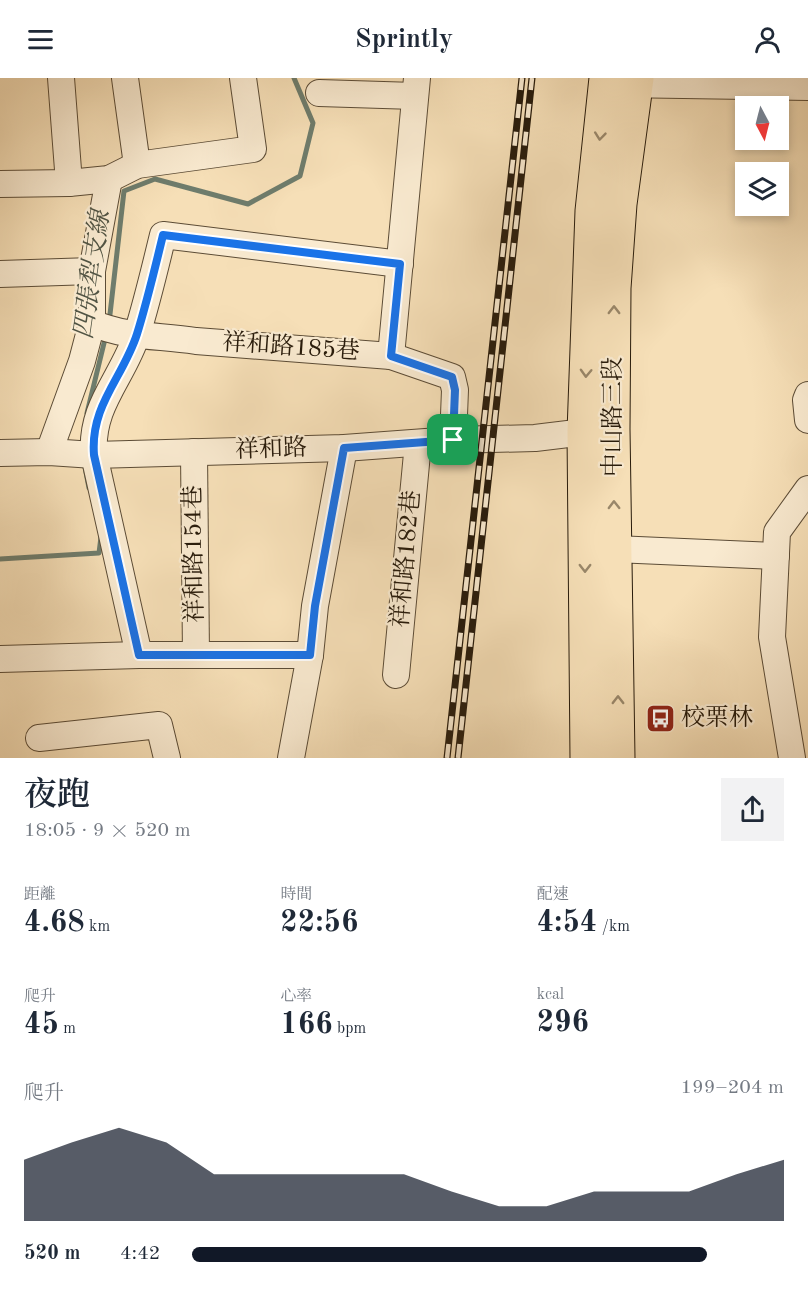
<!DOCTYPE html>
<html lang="zh-TW">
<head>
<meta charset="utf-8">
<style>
	body { margin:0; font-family:"Old Standard TT","Noto Serif TC",serif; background:#f2f2f3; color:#1f2937; height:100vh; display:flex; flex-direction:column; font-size:22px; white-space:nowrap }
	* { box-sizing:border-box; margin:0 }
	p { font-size:20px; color:#747a83 }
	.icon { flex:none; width:33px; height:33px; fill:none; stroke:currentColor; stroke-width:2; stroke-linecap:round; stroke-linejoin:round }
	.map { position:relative; height:680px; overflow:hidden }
	.side { display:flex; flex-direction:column; background:#fff; flex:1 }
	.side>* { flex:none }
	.needle { width:39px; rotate:173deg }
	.fabs { position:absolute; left:735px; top:18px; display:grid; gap:12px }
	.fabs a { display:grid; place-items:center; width:54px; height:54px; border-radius:0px; background:#fff; box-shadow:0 3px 9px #0003; font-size:30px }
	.pin { position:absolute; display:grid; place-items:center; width:51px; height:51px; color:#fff; margin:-26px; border-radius:12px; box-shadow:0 3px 9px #0006 }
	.round { display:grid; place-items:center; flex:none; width:63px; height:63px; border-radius:0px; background:#f2f2f3 }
	.headline { display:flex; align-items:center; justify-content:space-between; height:102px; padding:0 24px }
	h1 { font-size:33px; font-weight:600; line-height:45px }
	.stats { display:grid; grid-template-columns:repeat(3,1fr); gap:9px; height:102px; padding:6px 24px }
	.stats div { display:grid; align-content:center }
	.stats b { font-size:30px; font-weight:600 }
	.stats small { font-size:16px; font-weight:400 }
	.stats p { font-size:16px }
	.chart { height:168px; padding:12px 24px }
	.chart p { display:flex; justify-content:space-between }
	.chart svg { width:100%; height:108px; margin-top:6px; fill:#111827; opacity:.7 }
	ul { padding:0 24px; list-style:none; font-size:20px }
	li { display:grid; grid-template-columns:96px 72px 1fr; align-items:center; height:45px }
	li i { height:15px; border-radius:8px; background:#111827 }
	header { display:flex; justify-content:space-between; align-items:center; height:78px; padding:0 24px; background:#fff; font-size:27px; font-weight:600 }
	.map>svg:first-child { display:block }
</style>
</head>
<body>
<header><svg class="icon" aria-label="menu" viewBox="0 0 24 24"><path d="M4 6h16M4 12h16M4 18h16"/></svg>Sprintly<svg class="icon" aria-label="person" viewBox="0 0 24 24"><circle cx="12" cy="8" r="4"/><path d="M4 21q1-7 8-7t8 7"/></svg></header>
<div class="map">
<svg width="808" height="680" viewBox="0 0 808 680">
	<rect width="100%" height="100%" fill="#f6dfb7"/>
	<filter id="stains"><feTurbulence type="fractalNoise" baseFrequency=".00333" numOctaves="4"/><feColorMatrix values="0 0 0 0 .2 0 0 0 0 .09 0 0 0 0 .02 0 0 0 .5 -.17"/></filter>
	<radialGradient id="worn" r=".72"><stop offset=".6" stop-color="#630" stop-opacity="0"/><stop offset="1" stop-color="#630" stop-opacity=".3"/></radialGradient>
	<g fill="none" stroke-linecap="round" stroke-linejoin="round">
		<g stroke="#6e7c6c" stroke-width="5">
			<polyline points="109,245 124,113 155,101 248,126 300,98 313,45 294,0"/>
			<polyline points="87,335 106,257"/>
			<polyline points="85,389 89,410"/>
			<polyline points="0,481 99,475 101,459"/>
		</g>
		<defs>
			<g id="minor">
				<polyline points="61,0 69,105"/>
				<polyline points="125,0 137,87"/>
				<polyline points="618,6 808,9"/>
				<polyline points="319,15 415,18"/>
				<polyline points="0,106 69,105 109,101 137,87 253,71 243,0"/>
				<polyline points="0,196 92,193"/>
				<path d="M92 245C128 260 158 257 196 263L391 278 452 299 455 312 453 362"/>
				<polyline points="391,278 417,0"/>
				<polyline points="808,317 806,322 808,342"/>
				<polyline points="49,374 82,283 92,245 92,193 109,101"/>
				<polyline points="194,374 196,577"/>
				<polyline points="0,375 49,374 94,377 344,370 453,362 535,360 601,352"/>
				<polyline points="615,471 776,478"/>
				<path d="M139 577 94 377C90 327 123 300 137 256 147 224 155 190 163 157L400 186"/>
				<polyline points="0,581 139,577 310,577"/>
				<polyline points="396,597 418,365"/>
				<polyline points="39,660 159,647 167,680"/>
				<polyline points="291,680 310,577 315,528 344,370"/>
				<polyline points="792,680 772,559 777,454 808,411"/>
			</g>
			<g id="major">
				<polyline points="587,680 584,354 592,133 606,0"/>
				<polyline points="618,680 613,351 614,210 620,126 637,0"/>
			</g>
		</defs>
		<use href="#minor" stroke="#5c4c36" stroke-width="28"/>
		<use href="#major" stroke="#281b0b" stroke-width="35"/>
		<use href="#minor" stroke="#f9ead0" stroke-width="26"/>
		<use href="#major" stroke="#f6dfb7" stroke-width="33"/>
		<defs>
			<g id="rail">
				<polyline points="447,680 522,0"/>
				<polyline points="458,680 532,0"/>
			</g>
		</defs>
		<use href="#rail" stroke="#281b0b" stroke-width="7"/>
		<use href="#rail" stroke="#f9ead0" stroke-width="4.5" stroke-dasharray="14" stroke-linecap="butt"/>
	</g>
	<defs><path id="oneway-chevron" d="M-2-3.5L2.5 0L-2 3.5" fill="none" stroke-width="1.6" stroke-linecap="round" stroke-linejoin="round" transform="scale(1.5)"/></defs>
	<g stroke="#99876a">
		<use href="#oneway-chevron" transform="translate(600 58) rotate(96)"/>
		<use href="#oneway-chevron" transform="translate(614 232) rotate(-90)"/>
		<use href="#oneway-chevron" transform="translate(586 295) rotate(92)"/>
		<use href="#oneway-chevron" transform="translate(614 427) rotate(-91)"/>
		<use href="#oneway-chevron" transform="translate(585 490) rotate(90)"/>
		<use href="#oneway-chevron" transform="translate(618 622) rotate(-90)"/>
	</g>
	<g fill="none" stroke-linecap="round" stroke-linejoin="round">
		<defs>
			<path id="route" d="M163 157 400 186 391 278 452 299 455 312 453 362 344 370 315 528 310 577H139L94 377C90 327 123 300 137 256 147 224 155 190 163 157Z"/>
		</defs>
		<use href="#route" stroke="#fff" stroke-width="12"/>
		<use href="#route" stroke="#1a73e8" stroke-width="8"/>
	</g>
	<defs>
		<symbol id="bus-square" viewBox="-11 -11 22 22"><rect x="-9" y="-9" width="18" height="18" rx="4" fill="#8f2418" stroke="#f9ead0"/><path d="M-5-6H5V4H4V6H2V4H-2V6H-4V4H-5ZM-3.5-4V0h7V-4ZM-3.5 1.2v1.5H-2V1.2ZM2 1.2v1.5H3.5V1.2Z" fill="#fff"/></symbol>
	</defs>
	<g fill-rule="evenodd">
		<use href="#bus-square" x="644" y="624" width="33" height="33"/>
	</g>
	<g text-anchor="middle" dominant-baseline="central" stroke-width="4.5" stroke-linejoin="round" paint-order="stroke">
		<g font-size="24" fill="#281b0b" stroke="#f9ead0">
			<text transform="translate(291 270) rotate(4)">祥和路185巷</text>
			<text transform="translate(614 339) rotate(-90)">中山路三段</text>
			<text transform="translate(271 372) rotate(-2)">祥和路</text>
			<text transform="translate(195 476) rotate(-91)">祥和路154巷</text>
			<text transform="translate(407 481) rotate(-85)">祥和路182巷</text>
		</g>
		<g font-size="24" fill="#281b0b" stroke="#f9ead0" text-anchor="start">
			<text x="681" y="641">校栗林</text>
		</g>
		<g font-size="26" font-style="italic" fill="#515444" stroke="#f9ead0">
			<text transform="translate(93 197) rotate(-82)">四張犁支線</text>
		</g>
	</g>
	<rect width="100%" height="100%" filter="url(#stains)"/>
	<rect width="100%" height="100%" fill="url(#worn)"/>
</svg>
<div class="fabs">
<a><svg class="needle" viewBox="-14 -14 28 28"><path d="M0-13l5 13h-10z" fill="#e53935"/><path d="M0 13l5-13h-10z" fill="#747a83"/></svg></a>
<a><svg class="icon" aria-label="layers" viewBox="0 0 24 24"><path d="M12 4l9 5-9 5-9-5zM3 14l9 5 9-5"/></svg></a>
</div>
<div class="pin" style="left:453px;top:362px;background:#1e9e55"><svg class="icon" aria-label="arrive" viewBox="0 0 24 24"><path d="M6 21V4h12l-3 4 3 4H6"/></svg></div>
</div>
<section class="side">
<div class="headline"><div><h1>夜跑</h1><p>18:05 · 9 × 520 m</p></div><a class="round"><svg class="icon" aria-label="share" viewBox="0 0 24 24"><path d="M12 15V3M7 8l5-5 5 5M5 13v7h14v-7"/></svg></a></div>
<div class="stats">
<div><p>距離</p><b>4.68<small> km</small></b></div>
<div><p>時間</p><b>22:56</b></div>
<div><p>配速</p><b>4:54<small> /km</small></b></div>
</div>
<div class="stats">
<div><p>爬升</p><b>45<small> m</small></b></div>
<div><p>心率</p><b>166<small> bpm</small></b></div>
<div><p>kcal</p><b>296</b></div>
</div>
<div class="chart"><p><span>爬升</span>199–204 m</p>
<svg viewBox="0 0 160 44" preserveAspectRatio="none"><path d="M0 44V19L10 12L20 6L30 12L40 25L50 25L60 25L70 25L80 25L90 32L100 38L110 38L120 32L130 32L140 32L150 25L160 19V44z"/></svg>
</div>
<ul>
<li><b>520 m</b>4:42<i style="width:87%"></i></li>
</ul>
</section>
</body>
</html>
